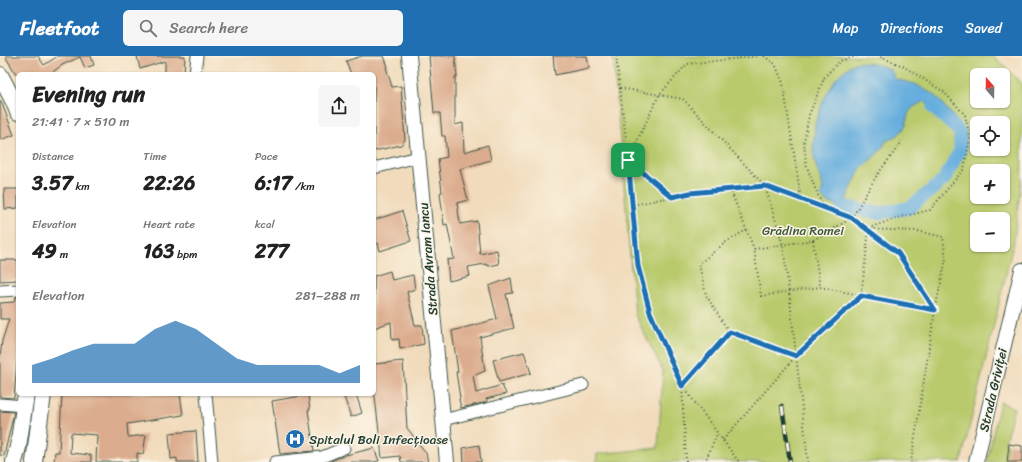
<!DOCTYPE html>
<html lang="en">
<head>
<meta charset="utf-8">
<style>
	body { margin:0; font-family:Sriracha,sans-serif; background:#f6f6f6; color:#222; height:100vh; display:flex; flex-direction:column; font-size:15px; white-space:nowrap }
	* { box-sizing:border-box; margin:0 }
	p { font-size:13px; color:#767676 }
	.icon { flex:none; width:22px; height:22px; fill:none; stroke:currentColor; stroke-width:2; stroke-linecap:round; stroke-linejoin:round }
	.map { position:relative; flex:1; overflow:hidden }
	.side { position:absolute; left:16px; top:16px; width:360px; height:324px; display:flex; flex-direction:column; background:#fff; border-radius:6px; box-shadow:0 1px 3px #0004 }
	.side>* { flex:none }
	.needle { width:26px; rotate:340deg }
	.buttons { position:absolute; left:970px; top:12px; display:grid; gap:8px }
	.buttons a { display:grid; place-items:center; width:40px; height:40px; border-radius:6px; background:#fff; box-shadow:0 1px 3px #0004; font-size:20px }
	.pin { position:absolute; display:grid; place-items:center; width:34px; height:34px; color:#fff; margin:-17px; border-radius:8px; box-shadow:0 2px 6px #0006 }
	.round { display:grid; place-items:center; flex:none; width:42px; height:42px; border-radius:6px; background:#f6f6f6 }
	.overview { display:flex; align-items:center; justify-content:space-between; height:68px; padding:0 16px }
	h1 { font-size:22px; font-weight:700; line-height:30px }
	.metrics { display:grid; grid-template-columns:repeat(3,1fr); gap:6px; height:68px; padding:4px 16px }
	.metrics div { display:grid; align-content:center }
	.metrics b { font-size:20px; font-weight:700 }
	.metrics small { font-size:11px; font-weight:400 }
	.metrics p { font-size:11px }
	.chart { height:112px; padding:8px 16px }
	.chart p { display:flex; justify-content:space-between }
	.chart svg { width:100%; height:72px; margin-top:4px; fill:#1f6fb2; opacity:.7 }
	header { display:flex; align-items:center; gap:24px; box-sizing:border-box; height:56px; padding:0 20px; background:#1f6fb2; color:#fff }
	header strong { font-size:19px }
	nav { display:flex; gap:22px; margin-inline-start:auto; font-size:14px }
	.search { width:280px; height:36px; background:#f6f6f6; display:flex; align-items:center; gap:10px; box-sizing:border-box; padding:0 14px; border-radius:6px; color:#767676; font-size:15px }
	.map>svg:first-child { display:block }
</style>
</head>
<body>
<header>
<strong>Fleetfoot</strong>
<div class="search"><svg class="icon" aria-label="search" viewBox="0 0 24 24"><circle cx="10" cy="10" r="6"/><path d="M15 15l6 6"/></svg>Search here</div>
<nav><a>Map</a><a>Directions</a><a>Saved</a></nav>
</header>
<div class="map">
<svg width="1022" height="406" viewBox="0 0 1022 406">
	<rect width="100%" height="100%" fill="#fcf5e5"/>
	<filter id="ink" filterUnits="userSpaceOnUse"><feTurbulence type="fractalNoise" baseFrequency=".025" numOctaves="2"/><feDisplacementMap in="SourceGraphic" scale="8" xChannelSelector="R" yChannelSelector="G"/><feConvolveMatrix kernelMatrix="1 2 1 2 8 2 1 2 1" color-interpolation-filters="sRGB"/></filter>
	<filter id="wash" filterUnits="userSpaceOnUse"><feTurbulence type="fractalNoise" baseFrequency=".012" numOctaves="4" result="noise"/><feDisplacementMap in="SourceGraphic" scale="16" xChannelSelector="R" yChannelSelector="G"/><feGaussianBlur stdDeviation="0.9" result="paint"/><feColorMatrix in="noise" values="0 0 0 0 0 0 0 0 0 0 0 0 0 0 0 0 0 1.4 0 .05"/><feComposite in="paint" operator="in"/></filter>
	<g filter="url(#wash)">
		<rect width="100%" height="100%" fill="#f1dbbc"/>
		<g fill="#b9ca6d" stroke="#6c8450" fill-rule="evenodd">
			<path d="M613 0H993L1005 10 1022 27V118L1014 185 961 406H596L597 398 658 392 663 315 635 259ZM977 19H1003V45H977ZM977 67H1003V93H977ZM977 115H1003V141H977ZM977 163H1003V189H977Z"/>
			<polygon points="1000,346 1014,352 1005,386 1007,389 1005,406 987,406"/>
		</g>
		<path fill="#66aede" stroke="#427689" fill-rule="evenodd" d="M859 6 880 9 891 14 895 23 915 28 936 40 965 75 964 95 948 126 910 155 877 160 826 146 821 139 823 131 816 110 813 95 815 68 824 43 836 22 852 8ZM924 45 960 76V94L944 124 909 152 879 157 843 150 860 114 881 94 886 85 898 79 902 75 906 69 908 58 912 52Z"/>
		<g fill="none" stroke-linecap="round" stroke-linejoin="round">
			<polyline stroke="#66aede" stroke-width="13" points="842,150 879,157 909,152 944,124 960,94 960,76 933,52"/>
		</g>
		<g id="blocks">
			<g fill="#dbac8d">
				<polygon points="5,0 38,0 44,9 58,0 91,0 94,9 85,12 80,1 62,9 50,18 16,18"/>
				<polygon points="137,0 185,0 184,18 165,18 165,5 140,13"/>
				<polygon points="362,0 384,0 388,11 386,11 392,31 401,30 405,84 401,89 374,95 374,18 351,18 346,5"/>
				<polygon points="429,0 455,0 457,21 455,21 455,69 463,67 464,96 488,89 491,104 460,113 468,144 457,147 460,168 477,165 480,198 497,194 499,208 489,210 485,208 468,211 470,220 449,225 447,204 454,203 447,168 444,169 440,137 442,136 438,103 447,101 445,80 442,80 440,57 434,57"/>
				<polygon points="553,0 587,0 589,12 555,19"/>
				<polygon points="1,45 14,79 0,84 0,46"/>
				<polygon points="4,133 18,133 18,152 5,153"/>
				<polygon points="402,155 411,185 380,195 378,187 374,188 374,164"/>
				<polygon points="0,204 18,204 18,224 0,225"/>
				<polygon points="390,215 392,224 413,219 415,233 407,236 415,269 422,269 424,288 400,293 399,283 392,284 391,266 374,272 374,220"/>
				<polygon points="511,222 513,237 506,238 514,272 480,281 485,315 473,320 476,337 502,329 506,338 486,343 487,346 461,352 459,343 460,342 456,316 458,316 452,275 497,263 489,230"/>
				<polygon points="16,241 18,241 18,306 17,306 14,342 0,341 0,301 2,285 9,263 0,263 0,247 14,246"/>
				<polygon points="524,296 531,317 499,326 493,304"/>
				<polygon points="403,305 407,372 426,397 428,406 401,406 400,400 382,402 374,332 374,308"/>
				<polygon points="62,338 180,338 183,359 127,368 128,381 146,379 143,398 137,397 137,406 96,406 97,379 71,377 70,397 91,399 91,406 54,406 55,396 59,396"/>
				<polygon points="343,338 356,338 362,357 351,361"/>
				<polygon points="308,339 310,354 308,354 314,395 280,398 272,345"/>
				<polygon points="0,355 14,356 4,400 0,399"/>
				<polygon points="196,375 198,406 177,406 177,402 171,403 169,377"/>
				<polygon points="1009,388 1022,390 1022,406 1007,406"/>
				<polygon points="479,389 481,406 464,406 463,392"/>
				<polygon points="374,392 379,405 373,406 331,406 331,405 346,399"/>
			</g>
		</g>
	</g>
	<g filter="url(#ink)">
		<use href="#blocks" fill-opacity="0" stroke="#3e5548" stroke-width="1"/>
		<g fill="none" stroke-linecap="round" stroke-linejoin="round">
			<defs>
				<g id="minor">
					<polyline points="195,18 197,0"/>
					<polyline points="374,112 418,101"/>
					<polyline points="0,235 18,234"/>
					<polyline points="206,338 212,406"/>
					<polyline points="0,348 24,350"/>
					<polyline points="443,364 583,329"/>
					<polyline points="275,406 322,401 344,392"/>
				</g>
				<g id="tertiary">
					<polyline points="409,0 447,406"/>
					<polyline points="976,406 1022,214"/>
				</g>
				<g id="secondary">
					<polyline points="0,19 14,46 18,56"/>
					<polyline points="14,406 18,391 26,338"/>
					<polyline points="34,406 43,338"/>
				</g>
			</defs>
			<use href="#minor" stroke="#3e5548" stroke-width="13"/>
			<use href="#tertiary" stroke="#3e5548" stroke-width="16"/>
			<use href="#secondary" stroke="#3e5548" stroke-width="18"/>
			<g stroke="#3e5548" stroke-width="2" stroke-dasharray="1 3" stroke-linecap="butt">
				<polyline points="616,0 631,125 638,210 650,256 682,329 739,406"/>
				<polyline points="764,0 775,8 783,27 801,143"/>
				<polyline points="620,32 683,43 765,130"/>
				<polyline points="730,133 754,193 761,240 820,231 935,254 946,203 943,181 918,175 867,173"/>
				<polyline points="672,141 628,104 659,39 687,8 759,0"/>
				<polyline points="633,149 690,137 765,130"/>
				<polyline points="823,151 813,127 806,108 804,85 809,59 825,20 840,5 857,0"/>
				<polyline points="868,172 901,161 930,154 964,113 970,82 965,59 944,36 903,10 878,0"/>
				<polyline points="813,184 820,231"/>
				<polyline points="754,193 813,184 852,162 877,119 901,87 901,85"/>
				<polyline points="796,300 861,240 869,174"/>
				<polyline points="723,384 796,300 729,276 706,239 699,208 726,186 746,174"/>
				<polyline points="625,406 626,405 628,406"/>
				<polyline points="686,406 682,329 729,276"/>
				<polyline points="705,406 717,378"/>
				<polyline points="808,406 789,236 783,189 765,130 852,162 898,197 935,254 911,406"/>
			</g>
			<use href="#minor" stroke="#fff" stroke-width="11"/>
			<use href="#tertiary" stroke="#fff" stroke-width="14"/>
			<use href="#secondary" stroke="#fff" stroke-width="16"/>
			<defs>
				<polyline id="rail" points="782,350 790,406"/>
			</defs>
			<use href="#rail" stroke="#1f3d34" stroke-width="4.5"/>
			<use href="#rail" stroke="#fcf5e5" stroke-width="3" stroke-dasharray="9" stroke-linecap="butt"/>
		</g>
	</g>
	<g fill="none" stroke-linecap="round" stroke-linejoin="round" filter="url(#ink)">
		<defs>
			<polygon id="route" points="628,104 672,141 690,137 765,130 852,162 898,197 935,254 861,240 796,300 730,276 682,330 650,256 638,210"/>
		</defs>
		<use href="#route" stroke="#fff" stroke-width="8"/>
		<use href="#route" stroke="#1f6fb2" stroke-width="5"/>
	</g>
	<defs>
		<symbol id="hospital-disc" viewBox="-11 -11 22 22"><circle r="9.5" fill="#1f6fb2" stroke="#fcf5e5"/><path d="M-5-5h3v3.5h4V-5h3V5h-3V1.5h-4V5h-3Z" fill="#fff"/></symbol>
	</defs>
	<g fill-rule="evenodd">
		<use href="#hospital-disc" x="284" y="372" width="22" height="22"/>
	</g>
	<g text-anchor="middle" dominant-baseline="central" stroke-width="3" stroke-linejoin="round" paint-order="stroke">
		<g font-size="13" fill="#3e593f" stroke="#fcf5e5">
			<text x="803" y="174">Grădina Romei</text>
		</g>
		<g font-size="13" fill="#1f3d34" stroke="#fcf5e5">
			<text transform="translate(428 203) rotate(-95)">Strada Avram Iancu</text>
			<text transform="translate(993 334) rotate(-77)">Strada Griviței</text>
		</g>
		<g font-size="13" fill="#1f3d34" stroke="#fcf5e5" text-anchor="start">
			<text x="309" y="383">Spitalul Boli Infecțioase</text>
		</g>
	</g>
</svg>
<div class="buttons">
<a><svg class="needle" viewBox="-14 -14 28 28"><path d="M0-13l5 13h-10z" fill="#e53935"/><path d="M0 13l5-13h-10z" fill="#767676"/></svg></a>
<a><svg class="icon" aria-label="locate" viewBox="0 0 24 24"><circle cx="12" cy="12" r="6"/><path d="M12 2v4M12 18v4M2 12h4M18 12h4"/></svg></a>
<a>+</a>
<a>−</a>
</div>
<div class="pin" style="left:628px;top:104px;background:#1e9e55"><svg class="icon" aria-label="arrive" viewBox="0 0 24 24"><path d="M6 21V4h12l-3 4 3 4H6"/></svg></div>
<section class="side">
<div class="overview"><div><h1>Evening run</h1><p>21:41 · 7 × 510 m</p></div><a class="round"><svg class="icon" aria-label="share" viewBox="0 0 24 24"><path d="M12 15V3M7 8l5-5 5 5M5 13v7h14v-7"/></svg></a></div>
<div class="metrics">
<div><p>Distance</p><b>3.57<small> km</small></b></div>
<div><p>Time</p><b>22:26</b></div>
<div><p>Pace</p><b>6:17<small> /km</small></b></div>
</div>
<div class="metrics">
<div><p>Elevation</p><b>49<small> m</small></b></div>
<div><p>Heart rate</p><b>163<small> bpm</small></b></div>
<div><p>kcal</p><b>277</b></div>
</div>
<div class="chart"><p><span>Elevation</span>281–288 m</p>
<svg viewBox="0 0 160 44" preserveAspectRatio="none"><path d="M0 44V33L10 29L20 24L30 20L40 20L50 20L60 11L70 6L80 11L90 20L100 29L110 33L120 33L130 33L140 33L150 38L160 33V44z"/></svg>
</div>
</section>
</div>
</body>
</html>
